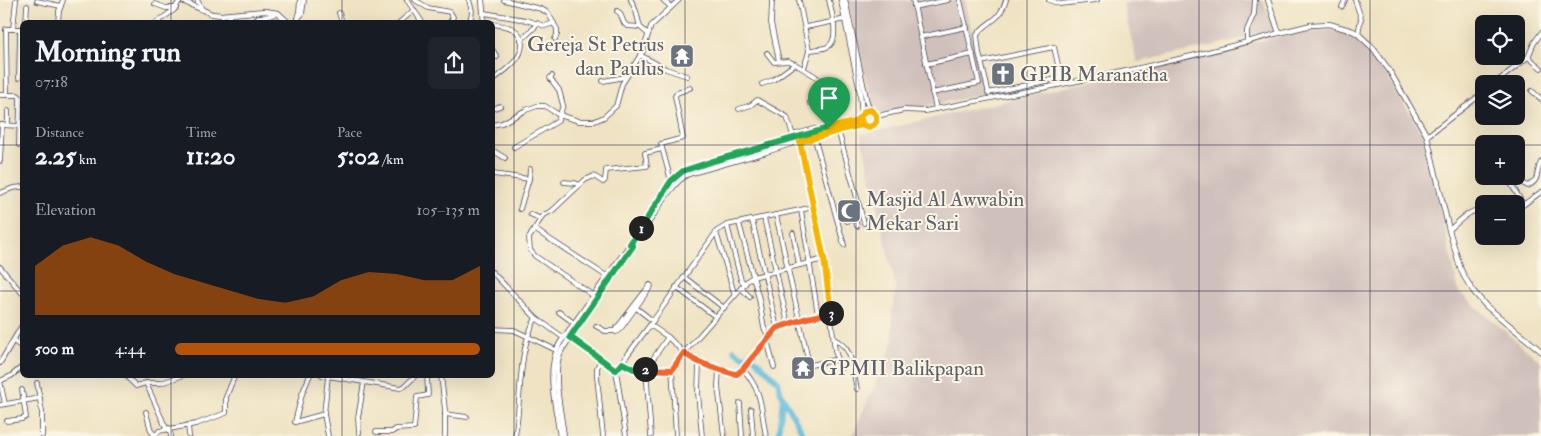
<!DOCTYPE html>
<html lang="en">
<head>
<meta charset="utf-8">
<style>
	body { margin:0; font-family:"IM FELL Double Pica",serif; background:#20242c; color:#f1f3f6; height:100vh; display:flex; flex-direction:column; font-size:19px; white-space:nowrap }
	* { box-sizing:border-box; margin:0 }
	p { font-size:16px; color:#9ea1a6 }
	.icon { flex:none; width:28px; height:28px; fill:none; stroke:currentColor; stroke-width:2; stroke-linecap:round; stroke-linejoin:round }
	.map { position:relative; flex:1; overflow:hidden }
	.sheet { position:absolute; left:20px; top:20px; width:475px; height:358px; display:flex; flex-direction:column; background:#171b24; border-radius:8px; box-shadow:0 5px 20px #0002 }
	.sheet>* { flex:none }
	.buttons { position:absolute; left:1475px; top:15px; display:grid; gap:10px }
	.buttons a { display:grid; place-items:center; width:50px; height:50px; border-radius:8px; background:#171b24; box-shadow:0 5px 20px #0002; font-size:25px }
	.pin { position:absolute; display:grid; place-items:center; width:42px; height:42px; color:#fff; margin:-51px -21px; border-radius:50% 50% 50% 0; rotate:-45deg; box-shadow:0 0 5px #0007 }
	.pin .icon { rotate:45deg }
	.km { position:absolute; width:25px; height:25px; margin:-12px; border-radius:50%; background:#222; color:#fff; font-size:14px; line-height:25px; text-align:center }
	.round { display:grid; place-items:center; flex:none; width:52px; height:52px; border-radius:8px; background:#20242c }
	.overview { display:flex; align-items:center; justify-content:space-between; height:85px; padding:0 15px }
	h1 { font-size:28px; font-weight:800; line-height:38px }
	.stats { display:grid; grid-template-columns:repeat(3,1fr); gap:8px; height:85px; padding:5px 15px }
	.stats div { display:grid; align-content:center }
	.stats b { font-size:25px; font-weight:800 }
	.stats small { font-size:14px; font-weight:400 }
	.stats p { font-size:14px }
	.chart { height:140px; padding:10px 15px }
	.chart p { display:flex; justify-content:space-between }
	.chart svg { width:100%; height:90px; margin-top:5px; fill:#b45309; opacity:.7 }
	ul { padding:0 15px; list-style:none; font-size:16px }
	li { display:grid; grid-template-columns:80px 60px 1fr; align-items:center; height:38px }
	li i { height:12px; border-radius:6px; background:#b45309 }
	.map>svg:first-child { display:block }
</style>
</head>
<body>
<div class="map">
<svg width="1541" height="436" viewBox="0 0 1541 436">
	<rect width="100%" height="100%" fill="#fcf5e5"/>
	<filter id="ink" filterUnits="userSpaceOnUse"><feTurbulence type="fractalNoise" baseFrequency=".02" numOctaves="2"/><feDisplacementMap in="SourceGraphic" scale="10" xChannelSelector="R" yChannelSelector="G"/><feConvolveMatrix kernelMatrix="1 2 1 2 8 2 1 2 1" color-interpolation-filters="sRGB"/></filter>
	<filter id="wash" filterUnits="userSpaceOnUse"><feTurbulence type="fractalNoise" baseFrequency=".0096" numOctaves="4" result="noise"/><feDisplacementMap in="SourceGraphic" scale="20" xChannelSelector="R" yChannelSelector="G"/><feGaussianBlur stdDeviation="1.12" result="paint"/><feColorMatrix in="noise" values="0 0 0 0 0 0 0 0 0 0 0 0 0 0 0 0 0 1.4 0 .05"/><feComposite in="paint" operator="in"/></filter>
	<g filter="url(#wash)">
		<rect width="100%" height="100%" fill="#efe3c3"/>
		<g fill="#d0c0bc">
			<polygon points="848,0 965,0 985,94 922,107 902,109 879,115 874,111 871,104"/>
			<polygon points="1144,0 1262,0 1275,30 1204,48 1137,62 1123,4"/>
			<polygon points="1342,30 1358,37 1369,47 1423,135 1459,292 1541,362 1541,436 852,436 893,344 892,313 896,288 861,135 1304,31"/>
		</g>
		<g fill="none" stroke-linecap="round" stroke-linejoin="round">
			<g stroke="#5fbadc" stroke-width="5.5">
				<polyline points="734,350 742,356 753,357 778,381 781,393 804,436"/>
				<polyline points="778,436 783,398"/>
			</g>
		</g>
	</g>
	<g filter="url(#ink)">
		<g fill="none" stroke-linecap="round" stroke-linejoin="round">
			<defs>
				<g id="minor">
					<polyline points="197,0 202,9"/>
					<polyline points="407,0 422,22"/>
					<polyline points="415,0 428,8 450,12 453,17 450,22"/>
					<polyline points="469,0 472,11 470,22"/>
					<polyline points="504,0 541,9 548,13 557,29 557,35 555,39"/>
					<polyline points="631,0 636,11 640,27"/>
					<polyline points="663,0 671,7"/>
					<polyline points="772,0 771,23 779,61"/>
					<polyline points="799,0 809,51 804,68"/>
					<polyline points="913,0 936,109"/>
					<polyline points="1049,0 1060,4 1097,0"/>
					<polyline points="1355,0 1361,18 1358,34"/>
					<polyline points="37,1 61,6"/>
					<polyline points="155,4 166,8 176,8"/>
					<polyline points="914,7 948,0"/>
					<polyline points="1342,7 1345,0"/>
					<polyline points="617,11 620,13 624,23 627,26 640,27 648,34"/>
					<polyline points="339,13 342,22"/>
					<polyline points="484,13 526,20 545,26 554,23"/>
					<polyline points="229,15 230,22"/>
					<polyline points="298,18 302,14 304,0"/>
					<polyline points="26,22 27,6"/>
					<polyline points="58,22 59,11 63,0"/>
					<polyline points="157,22 174,10 180,0"/>
					<polyline points="255,22 258,17 270,16 278,13"/>
					<polyline points="298,22 300,0"/>
					<polyline points="400,22 414,10"/>
					<path d="M492 24C506 26 521 27 522 44 522 51 519 57 514 62 508 69 500 74 493 80"/>
					<polyline points="806,27 846,19"/>
					<polyline points="13,29 16,0"/>
					<polyline points="920,37 967,27"/>
					<polyline points="521,40 534,28 537,23"/>
					<polyline points="1247,42 1247,30 1254,14 1255,0"/>
					<polyline points="492,49 497,57"/>
					<path d="M811 50C816 49 823 49 827 47 841 41 831 11 829 0"/>
					<polyline points="767,53 774,62 788,61 795,64"/>
					<polyline points="640,55 666,69 687,76"/>
					<polyline points="1528,57 1541,68"/>
					<polyline points="981,62 1054,47 1061,78 988,93"/>
					<polyline points="926,64 973,54"/>
					<polyline points="19,78 20,29"/>
					<polyline points="603,81 625,77"/>
					<polyline points="762,84 773,80 795,64 815,76 820,81 829,129"/>
					<polyline points="1494,84 1528,57 1534,43 1541,33"/>
					<polyline points="1532,91 1541,99"/>
					<polyline points="932,93 979,83 960,0"/>
					<path d="M989 94 979 53 977 35C982 27 989 24 996 18 1001 13 1004 7 1006 0"/>
					<polyline points="0,95 18,95 20,97 19,145"/>
					<polyline points="7,95 6,29 22,29"/>
					<polyline points="810,103 824,100"/>
					<polyline points="492,109 500,106"/>
					<polyline points="739,109 751,105 757,100 787,117 793,135 815,129 816,132"/>
					<path d="M877 116 904 110 925 111C1044 88 1163 66 1279 33"/>
					<polyline points="0,125 20,126"/>
					<polyline points="8,125 8,111"/>
					<polyline points="492,125 502,123 526,110 537,106 545,106 559,115 579,121 595,121 604,117 616,106 622,84 643,51 651,26 679,0"/>
					<polyline points="838,130 864,223"/>
					<polyline points="814,136 844,245"/>
					<polyline points="1427,136 1484,92"/>
					<polyline points="800,142 824,259 835,351 841,368"/>
					<polyline points="514,147 558,121 563,105 559,90 550,78 552,76"/>
					<polyline points="492,150 505,158"/>
					<polyline points="0,161 2,125"/>
					<path d="M1516 170 1524 184 1528 186C1541 179 1535 173 1541 162"/>
					<polyline points="493,174 529,179"/>
					<polyline points="671,181 661,144 683,138 675,96 677,93 690,88"/>
					<polyline points="564,182 575,183 580,185"/>
					<polyline points="1510,182 1523,204"/>
					<polyline points="0,193 13,188 22,187"/>
					<polyline points="520,209 529,179 530,169"/>
					<polyline points="801,210 818,315"/>
					<polyline points="1516,210 1541,192"/>
					<polyline points="530,214 541,219"/>
					<polyline points="776,215 809,364 811,365 838,359"/>
					<polyline points="764,218 788,324"/>
					<polyline points="752,220 777,328"/>
					<polyline points="847,221 855,219"/>
					<polyline points="739,223 759,299 764,328 769,337"/>
					<polyline points="727,225 741,280 745,284"/>
					<polyline points="857,226 855,219 858,207"/>
					<polyline points="534,229 608,277"/>
					<path d="M1449 230C1459 222 1470 208 1484 210"/>
					<polyline points="716,232 735,296"/>
					<polyline points="793,233 799,265"/>
					<polyline points="0,267 22,293"/>
					<polyline points="492,272 536,318 564,338"/>
					<polyline points="684,277 724,308"/>
					<polygon points="650,285 651,286 619,331 616,332 616,329"/>
					<polyline points="676,287 716,317"/>
					<polyline points="741,288 750,297"/>
					<polyline points="594,296 535,256 530,250 529,238 543,215 552,211 585,180 594,176 603,182 605,180 606,170 647,166 645,153 662,149"/>
					<polyline points="635,307 653,321"/>
					<polyline points="559,312 574,323"/>
					<polyline points="650,325 668,337 684,353 699,363 735,374 740,373 777,328 807,318 831,313"/>
					<polyline points="596,326 605,331 615,331"/>
					<polyline points="492,329 514,330 556,350"/>
					<polyline points="570,337 616,370 626,436"/>
					<path d="M834 339C854 348 852 369 857 389"/>
					<polyline points="767,340 774,367"/>
					<polyline points="13,341 22,347"/>
					<polyline points="601,359 597,368 597,376 603,436"/>
					<polyline points="0,363 21,327"/>
					<polyline points="622,363 634,369 672,369"/>
					<polyline points="699,363 698,393 702,436"/>
					<polyline points="719,369 718,386 724,436"/>
					<path d="M743 369C764 394 760 407 766 436"/>
					<polyline points="616,370 650,325 717,231 727,225 814,207"/>
					<polyline points="310,375 302,394 295,422 324,414"/>
					<polyline points="322,375 400,388 405,386 416,375"/>
					<polyline points="441,375 445,410 445,436"/>
					<polyline points="128,378 136,386 146,383"/>
					<polyline points="0,381 11,376 22,367"/>
					<polyline points="0,381 5,404"/>
					<polyline points="37,383 42,412 42,436"/>
					<polyline points="740,403 742,436"/>
					<polyline points="0,405 40,398"/>
					<polyline points="751,409 753,436"/>
					<polyline points="146,412 151,431 155,435"/>
					<polyline points="445,414 467,417"/>
					<polyline points="7,421 22,419 26,417 22,390"/>
					<polyline points="188,425 189,436"/>
					<polyline points="166,428 146,383 161,383 184,375"/>
					<polyline points="169,428 171,436"/>
					<polyline points="376,432 392,432 396,429 414,428 417,397 428,395 427,375"/>
					<polyline points="359,433 358,418 364,382"/>
					<polyline points="155,436 159,431 196,424 226,413 226,397 235,375"/>
					<polyline points="328,436 324,414 328,376"/>
					<path d="M515 436C522 399 517 350 536 318"/>
					<polyline points="651,436 646,369 668,337"/>
					<polyline points="676,436 672,369 684,353 748,280 753,277 824,259"/>
				</g>
				<g id="major">
					<polyline points="180,0 212,14 221,15 265,11 278,13 288,22"/>
					<polyline points="482,0 484,22"/>
					<polyline points="841,0 860,92 862,114"/>
					<polyline points="845,0 867,103 871,110 877,116 875,124 867,127 862,123 860,117 865,111 871,110"/>
					<polyline points="1268,0 1279,33 1311,25 1329,24 1353,31 1358,34 1373,48 1389,70 1427,136 1449,230 1461,270 1465,278 1474,292 1486,306 1541,351"/>
					<path d="M644 229C655 214 672 182 688 174L766 152 814 136 855 125H863"/>
					<polyline points="611,277 630,250"/>
					<path d="M560 436C556 407 545 369 560 343L641 229 671 181 680 173 691 168 853 121 860 117"/>
					<path d="M564 436C561 412 551 372 561 351L600 293"/>
				</g>
			</defs>
			<use href="#minor" stroke="#413f4f" stroke-width="5.5"/>
			<use href="#major" stroke="#413f4f" stroke-width="6"/>
			<use href="#minor" stroke="#fff" stroke-width="4"/>
			<use href="#major" stroke="#fff" stroke-width="4.5"/>
		</g>
	</g>
	<g fill="none" stroke-linecap="round" stroke-linejoin="round" filter="url(#ink)">
		<defs>
			<polyline id="split-1" points="641,228 671,181 683,171 710,162 829,128"/>
			<polyline id="split-2" points="641,228 630,244 633,246 570,337 616,370 622,363 634,369 645,369"/>
			<path id="split-3" d="M645 369 672 370 684 353C700 364 704 364 721 370 727 371 731 374 737 374L743 369 777 328 807 318 831 313"/>
			<polyline id="split-4" points="831,313 824,259 800,142 848,128"/>
			<path id="split-5" d="M829 128 854 122 860 117 863 125C868 128 873 127 876 122V115L871 110 865 111 860 117 863 125 848 128"/>
		</defs>
		<use href="#split-1" stroke="#fff" stroke-width="10"/>
		<use href="#split-2" stroke="#fff" stroke-width="10"/>
		<use href="#split-3" stroke="#fff" stroke-width="10"/>
		<use href="#split-4" stroke="#fff" stroke-width="10"/>
		<use href="#split-5" stroke="#fff" stroke-width="10"/>
		<use href="#split-1" stroke="#22a559" stroke-width="6"/>
		<use href="#split-2" stroke="#22a559" stroke-width="6"/>
		<use href="#split-3" stroke="#f0652b" stroke-width="6"/>
		<use href="#split-4" stroke="#f5b400" stroke-width="6"/>
		<use href="#split-5" stroke="#f5b400" stroke-width="6"/>
	</g>
	<path fill="none" stroke="#22223b" stroke-width="1" stroke-opacity="0.55" d="M171 0V22M342 0V22M514 0V436M685 0V436M856 0V436M1027 0V436M1199 0V436M1370 0V436M0 145H22M492 145H1484M1516 145H1541M0 291H22M492 291H1541M171 375V436M342 375V436"/>
	<defs>
		<symbol id="temple-square" viewBox="-11 -11 22 22"><rect x="-9" y="-9" width="18" height="18" rx="4" fill="#6b7280" stroke="#fcf5e5"/><path d="M0-6L5-2H3V0L6.5 2.5H4V6H1.5V3h-3V6H-4V2.5H-6.5L-3 0V-2H-5Z" fill="#fff"/></symbol>
		<symbol id="church-square" viewBox="-11 -11 22 22"><rect x="-9" y="-9" width="18" height="18" rx="4" fill="#6b7280" stroke="#fcf5e5"/><path d="M-1.2-6h2.4v3.5h3.3v2.4h-3.3V6h-2.4V-.1h-3.3v-2.4h3.3Z" fill="#fff"/></symbol>
		<symbol id="mosque-square" viewBox="-11 -11 22 22"><rect x="-9" y="-9" width="18" height="18" rx="4" fill="#6b7280" stroke="#fcf5e5"/><path d="M3.5-4.9A6 6 0 1 0 3.5 4.9A5 5 0 1 1 3.5-4.9Z" fill="#fff"/></symbol>
	</defs>
	<g fill-rule="evenodd">
		<use href="#temple-square" x="668" y="42" width="28" height="28"/>
		<use href="#church-square" x="989" y="60" width="28" height="28"/>
		<use href="#mosque-square" x="835" y="197" width="28" height="28"/>
		<use href="#temple-square" x="789" y="354" width="28" height="28"/>
	</g>
	<g text-anchor="middle" dominant-baseline="central" stroke-width="4" stroke-linejoin="round" paint-order="stroke">
		<g font-size="21" fill="#5b616d" stroke="#fcf5e5" text-anchor="start">
			<text x="664" y="44" text-anchor="end">Gereja St Petrus<tspan x="664" dy="24">dan Paulus</tspan></text>
			<text x="1020" y="74">GPIB Maranatha</text>
			<text x="866" y="199">Masjid Al Awwabin<tspan x="866" dy="24">Mekar Sari</tspan></text>
			<text x="820" y="368">GPMII Balikpapan</text>
		</g>
	</g>
</svg>
<div class="buttons">
<a><svg class="icon" aria-label="locate" viewBox="0 0 24 24"><circle cx="12" cy="12" r="6"/><path d="M12 2v4M12 18v4M2 12h4M18 12h4"/></svg></a>
<a><svg class="icon" aria-label="layers" viewBox="0 0 24 24"><path d="M12 4l9 5-9 5-9-5zM3 14l9 5 9-5"/></svg></a>
<a>+</a>
<a>−</a>
</div>
<div class="pin" style="left:829px;top:128px;background:#1e9e55"><svg class="icon" aria-label="arrive" viewBox="0 0 24 24"><path d="M6 21V4h12l-3 4 3 4H6"/></svg></div>
<b class="km" style="left:641px;top:228px">1</b>
<b class="km" style="left:645px;top:369px">2</b>
<b class="km" style="left:831px;top:313px">3</b>
<section class="sheet">
<div class="overview"><div><h1>Morning run</h1><p>07:18</p></div><a class="round"><svg class="icon" aria-label="share" viewBox="0 0 24 24"><path d="M12 15V3M7 8l5-5 5 5M5 13v7h14v-7"/></svg></a></div>
<div class="stats">
<div><p>Distance</p><b>2.25<small> km</small></b></div>
<div><p>Time</p><b>11:20</b></div>
<div><p>Pace</p><b>5:02<small> /km</small></b></div>
</div>
<div class="chart"><p><span>Elevation</span>105–135 m</p>
<svg viewBox="0 0 160 44" preserveAspectRatio="none"><path d="M0 44V20L10 10L20 6L30 10L40 18L50 24L60 28L70 32L80 36L90 38L100 35L110 27L120 23L130 24L140 27L150 27L160 20V44z"/></svg>
</div>
<ul>
<li><b>500 m</b>4:44<i style="width:100%"></i></li>
</ul>
</section>
</div>
</body>
</html>
